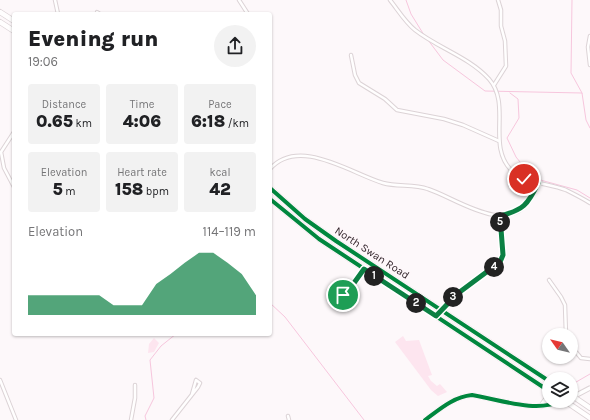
<!DOCTYPE html>
<html lang="en">
<head>
<meta charset="utf-8">
<style>
	body { margin:0; font-family:Karla,sans-serif; background:#f2f2f2; color:#202124; height:100vh; display:flex; flex-direction:column; font-size:15px; white-space:nowrap }
	* { box-sizing:border-box; margin:0 }
	p { font-size:13px; color:#757577 }
	.icon { flex:none; width:22px; height:22px; fill:none; stroke:currentColor; stroke-width:2; stroke-linecap:round; stroke-linejoin:round }
	.map { position:relative; flex:1; overflow:hidden }
	.drawer { position:absolute; left:12px; top:12px; width:260px; height:324px; display:flex; flex-direction:column; background:#fff; border-radius:4px; box-shadow:0 1px 3px #0004 }
	.drawer>* { flex:none }
	.needle { width:26px; rotate:304deg }
	.fabs { position:absolute; left:542px; top:328px; display:grid; gap:8px }
	.fabs a { display:grid; place-items:center; width:36px; height:36px; border-radius:50%; background:#fff; box-shadow:0 1px 3px #0004; font-size:20px }
	.pin { position:absolute; display:grid; place-items:center; width:34px; height:34px; color:#fff; margin:-17px; border:2px solid #fff; border-radius:50%; box-shadow:0 1px 4px #0007 }
	.km { position:absolute; width:20px; height:20px; margin:-10px; border-radius:50%; background:#222; color:#fff; font-size:11px; line-height:20px; text-align:center }
	.round { display:grid; place-items:center; flex:none; width:42px; height:42px; border-radius:21px; background:#f2f2f2 }
	.head { display:flex; align-items:center; justify-content:space-between; height:68px; padding:0 16px }
	h1 { font-size:22px; font-weight:800; line-height:30px }
	.figures { display:grid; grid-template-columns:repeat(3,1fr); gap:6px; height:68px; padding:4px 16px }
	.figures div { display:grid; align-content:center; border-radius:4px; background:#f2f2f2; text-align:center }
	.figures b { font-size:17px; font-weight:800 }
	.figures small { font-size:11px; font-weight:400 }
	.figures p { font-size:11px }
	.chart { height:112px; padding:8px 16px }
	.chart p { display:flex; justify-content:space-between }
	.chart svg { width:100%; height:72px; margin-top:4px; fill:#0b8043; opacity:.7 }
	.map>svg:first-child { display:block }
</style>
</head>
<body>
<div class="map">
<svg width="590" height="420" viewBox="0 0 590 420">
	<rect width="100%" height="100%" fill="#fdf8fa"/>
	<g fill="#fde5ef">
		<polygon points="403,336 406,341 419,340 432,375 428,376 431,381 437,386 440,384 447,392 438,396 431,390 395,342"/>
		<polygon points="154,338 159,343 154,352 148,353 149,344"/>
	</g>
	<g fill="none" stroke-linecap="round" stroke-linejoin="round">
		<g stroke="#f7c6dd" stroke-width="1">
			<polyline points="406,0 411,14 424,35"/>
			<polyline points="572,0 571,73 582,93"/>
			<polyline points="428,40 443,60 485,91 582,93 586,120 590,128"/>
			<polyline points="510,93 518,99 519,118 507,138 516,157 533,178 577,190 590,198"/>
			<polyline points="270,303 285,317 364,420"/>
			<polyline points="555,376 559,379"/>
			<polyline points="571,385 590,374"/>
			<polyline points="146,420 145,416 154,398 150,360 161,346 176,334"/>
		</g>
		<defs>
			<g id="minor">
				<polyline points="55,0 58,14"/>
				<polyline points="239,0 248,14"/>
				<path d="M390 0C398 10 405 22 415 30 438 48 469 57 489 79 512 105 486 146 512 171 527 184 548 183 566 190 574 194 582 198 590 203"/>
				<polyline points="97,12 100,14"/>
				<polyline points="590,36 588,47 590,65"/>
				<polyline points="351,55 355,75 359,83 385,99 397,110 444,119 463,125 499,141"/>
				<polyline points="494,85 506,66 505,41 501,26 501,10 498,0"/>
				<polyline points="14,132 1,152 4,168 14,187"/>
				<path d="M270 169C299 136 352 174 383 183 397 187 414 184 428 189 456 198 504 235 529 202 533 197 536 189 538 183"/>
				<polyline points="549,280 561,297 565,305 566,335"/>
				<circle cx="347" cy="294" r="4"/>
				<polyline points="349,290 363,269"/>
				<polyline points="436,316 457,294 500,262 503,255 500,216"/>
				<polyline points="571,346 581,358 590,359"/>
				<polyline points="0,380 16,420"/>
				<polyline points="288,416 289,420"/>
				<polyline points="131,420 135,398 135,385"/>
				<polyline points="172,420 198,387 200,383 196,380 192,394"/>
			</g>
			<g id="tertiary">
				<polyline points="571,398 590,388"/>
				<path d="M425 420C440 409 453 397 472 395 502 400 534 413 563 401"/>
			</g>
			<g id="primary">
				<polyline points="0,12 14,21"/>
				<polyline points="0,22 14,31"/>
				<polyline points="270,188 305,219 336,241 549,381"/>
				<polyline points="270,199 319,239 549,391"/>
				<polyline points="571,395 590,408"/>
				<polyline points="565,401 590,418"/>
				<polyline points="541,406 547,398 546,389"/>
			</g>
		</defs>
		<use href="#minor" stroke="#dcd3d6" stroke-width="4.5"/>
		<use href="#tertiary" stroke="#dcd3d6" stroke-width="5.5"/>
		<use href="#primary" stroke="#dcd3d6" stroke-width="6"/>
		<use href="#minor" stroke="#fffefe" stroke-width="2.5"/>
		<use href="#tertiary" stroke="#fffefe" stroke-width="3.5"/>
		<use href="#primary" stroke="#fffefe" stroke-width="4.5"/>
		<defs>
			<g id="cycleway">
				<polyline points="270,188 305,219 336,241 549,381"/>
				<polyline points="270,199 319,239 549,391"/>
				<path d="M425 420C440 409 453 397 472 395 502 400 534 413 563 401"/>
			</g>
		</defs>
		<use href="#cycleway" stroke="#fef7fa" stroke-width="6"/>
		<use href="#cycleway" stroke="#00873e" stroke-width="4"/>
	</g>
	<g fill="none" stroke-linecap="round" stroke-linejoin="round">
		<defs>
			<path id="route" d="M343 295V291L349 290 364 269 436 316 457 294 500 262 503 255 500 216C523 210 528 205 538 183L524 179"/>
		</defs>
		<use href="#route" stroke="#fff" stroke-width="8"/>
		<use href="#route" stroke="#0b8043" stroke-width="5"/>
	</g>
	<g text-anchor="middle" dominant-baseline="central" stroke-width="4" stroke-linejoin="round" paint-order="stroke">
		<g font-size="11" fill="#33262c" stroke="#fef7fa">
			<text transform="translate(372 253) rotate(33)">North Swan Road</text>
		</g>
	</g>
</svg>
<div class="fabs">
<a><svg class="needle" viewBox="-14 -14 28 28"><path d="M0-13l5 13h-10z" fill="#e53935"/><path d="M0 13l5-13h-10z" fill="#757577"/></svg></a>
<a><svg class="icon" aria-label="layers" viewBox="0 0 24 24"><path d="M12 4l9 5-9 5-9-5zM3 14l9 5 9-5"/></svg></a>
</div>
<div class="pin" style="left:343px;top:295px;background:#1e9e55"><svg class="icon" aria-label="arrive" viewBox="0 0 24 24"><path d="M6 21V4h12l-3 4 3 4H6"/></svg></div>
<div class="pin" style="left:524px;top:179px;background:#d93025"><svg class="icon" aria-label="check" viewBox="0 0 24 24"><path d="M5 12l5 5 9-10"/></svg></div>
<b class="km" style="left:374px;top:276px">1</b>
<b class="km" style="left:416px;top:303px">2</b>
<b class="km" style="left:453px;top:297px">3</b>
<b class="km" style="left:494px;top:267px">4</b>
<b class="km" style="left:500px;top:222px">5</b>
<section class="drawer">
<div class="head"><div><h1>Evening run</h1><p>19:06</p></div><a class="round"><svg class="icon" aria-label="share" viewBox="0 0 24 24"><path d="M12 15V3M7 8l5-5 5 5M5 13v7h14v-7"/></svg></a></div>
<div class="figures">
<div><p>Distance</p><b>0.65<small> km</small></b></div>
<div><p>Time</p><b>4:06</b></div>
<div><p>Pace</p><b>6:18<small> /km</small></b></div>
</div>
<div class="figures">
<div><p>Elevation</p><b>5<small> m</small></b></div>
<div><p>Heart rate</p><b>158<small> bpm</small></b></div>
<div><p>kcal</p><b>42</b></div>
</div>
<div class="chart"><p><span>Elevation</span>114–119 m</p>
<svg viewBox="0 0 160 44" preserveAspectRatio="none"><path d="M0 44V32L10 32L20 32L30 32L40 32L50 32L60 38L70 38L80 38L90 25L100 19L110 12L120 6L130 6L140 12L150 19L160 32V44z"/></svg>
</div>
</section>
</div>
</body>
</html>
